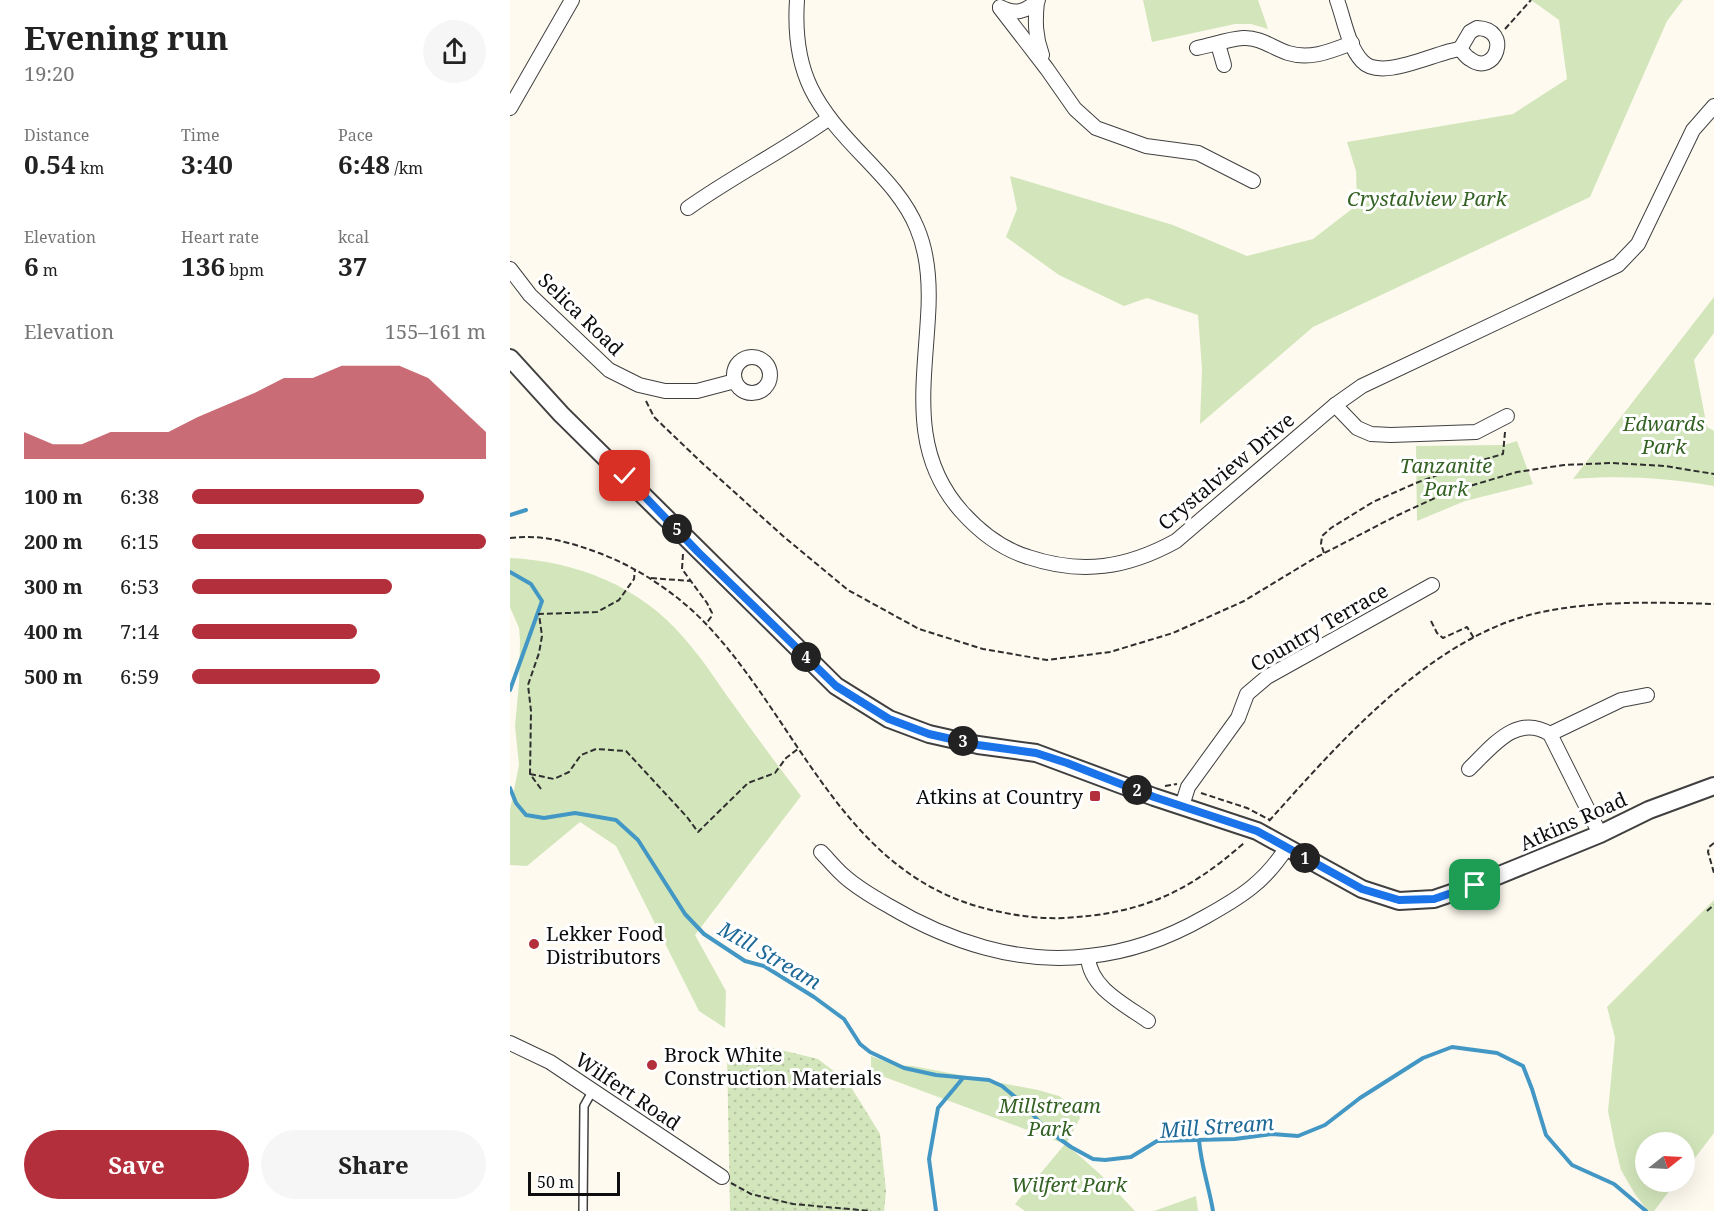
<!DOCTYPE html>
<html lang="en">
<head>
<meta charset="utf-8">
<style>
	body { margin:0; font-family:"Noto Serif",serif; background:#f6f6f6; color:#222; height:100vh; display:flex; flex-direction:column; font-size:22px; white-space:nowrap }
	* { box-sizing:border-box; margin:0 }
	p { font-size:20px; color:#767676 }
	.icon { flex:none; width:33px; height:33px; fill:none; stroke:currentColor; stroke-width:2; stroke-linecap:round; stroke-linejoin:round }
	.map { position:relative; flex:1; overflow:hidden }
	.drawer { display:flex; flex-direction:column; background:#fff; width:510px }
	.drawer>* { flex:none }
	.needle { width:39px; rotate:72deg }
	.tools { position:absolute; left:1125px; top:1132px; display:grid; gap:12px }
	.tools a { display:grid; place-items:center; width:60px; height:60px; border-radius:50%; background:#fff; box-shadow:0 6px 24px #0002; font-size:30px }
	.scale { position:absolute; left:18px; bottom:15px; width:92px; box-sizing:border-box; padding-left:6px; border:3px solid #0d0d0d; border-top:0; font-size:16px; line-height:21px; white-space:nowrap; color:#0d0d0d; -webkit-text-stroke:4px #fff; paint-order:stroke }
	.pin { position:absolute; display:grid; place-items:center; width:51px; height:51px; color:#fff; margin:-26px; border-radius:12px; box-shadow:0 3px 9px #0006 }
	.km { position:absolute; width:30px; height:30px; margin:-15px; border-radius:50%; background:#222; color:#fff; font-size:16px; line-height:30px; text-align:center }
	.round { display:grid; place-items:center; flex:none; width:63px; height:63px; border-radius:32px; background:#f6f6f6 }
	.overview { display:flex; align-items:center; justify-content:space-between; height:102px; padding:0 24px }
	h1 { font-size:33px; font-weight:700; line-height:45px }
	.metrics { display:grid; grid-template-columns:repeat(3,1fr); gap:9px; height:102px; padding:6px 24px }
	.metrics div { display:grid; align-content:center }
	.metrics b { font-size:26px; font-weight:700 }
	.metrics small { font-size:16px; font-weight:400 }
	.metrics p { font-size:16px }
	.chart { height:168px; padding:12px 24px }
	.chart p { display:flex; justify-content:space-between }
	.chart svg { width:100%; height:108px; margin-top:6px; fill:#b42f3c; opacity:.7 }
	.primary-button { display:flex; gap:12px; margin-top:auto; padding:12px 24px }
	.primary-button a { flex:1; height:69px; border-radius:36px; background:#b42f3c; color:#fff; font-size:24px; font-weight:700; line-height:69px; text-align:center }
	.primary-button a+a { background:#f6f6f6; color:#222 }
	ul { padding:0 24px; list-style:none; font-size:20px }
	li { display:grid; grid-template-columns:96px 72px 1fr; align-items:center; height:45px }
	li i { height:15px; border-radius:8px; background:#b42f3c }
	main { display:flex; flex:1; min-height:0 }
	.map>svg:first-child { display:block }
</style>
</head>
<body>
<main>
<section class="drawer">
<div class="overview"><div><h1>Evening run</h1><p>19:20</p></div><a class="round"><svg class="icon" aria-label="share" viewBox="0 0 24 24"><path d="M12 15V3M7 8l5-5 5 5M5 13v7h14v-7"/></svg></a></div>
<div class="metrics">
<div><p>Distance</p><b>0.54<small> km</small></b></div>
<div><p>Time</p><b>3:40</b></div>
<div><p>Pace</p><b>6:48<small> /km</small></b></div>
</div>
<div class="metrics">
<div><p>Elevation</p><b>6<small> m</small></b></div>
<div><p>Heart rate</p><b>136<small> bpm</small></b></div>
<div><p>kcal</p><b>37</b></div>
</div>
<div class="chart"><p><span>Elevation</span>155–161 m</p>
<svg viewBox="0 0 160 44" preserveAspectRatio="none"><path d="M0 44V33L10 38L20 38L30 33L40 33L50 33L60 27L70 22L80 17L90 11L100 11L110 6L120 6L130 6L140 11L150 22L160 33V44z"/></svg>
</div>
<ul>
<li><b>100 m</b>6:38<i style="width:79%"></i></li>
<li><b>200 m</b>6:15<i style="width:100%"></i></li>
<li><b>300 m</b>6:53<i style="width:68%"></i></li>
<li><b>400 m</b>7:14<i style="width:56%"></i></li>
<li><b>500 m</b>6:59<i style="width:64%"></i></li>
</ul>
<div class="primary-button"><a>Save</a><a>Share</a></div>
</section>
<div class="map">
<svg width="1204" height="1211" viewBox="0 0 1204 1211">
	<defs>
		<pattern id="grass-dots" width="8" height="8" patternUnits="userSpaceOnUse" patternTransform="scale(1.5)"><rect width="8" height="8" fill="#d3e6bb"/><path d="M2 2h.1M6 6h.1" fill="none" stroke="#b4c4a0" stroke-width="1.8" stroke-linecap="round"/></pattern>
	</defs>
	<rect width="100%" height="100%" fill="#fefaef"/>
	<polygon fill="url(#grass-dots)" points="255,1046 308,1059 338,1082 370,1134 376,1191 374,1211 220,1211 217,1054"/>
	<g fill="#d3e6bb">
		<polygon points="633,0 748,0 758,29 741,24 725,24 642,42"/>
		<polygon points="1021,0 1173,0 1157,21 1080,197 803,327 690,424 692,369 688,315 637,298 614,306 549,275 496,237 507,209 500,176 663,225 737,256 803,239 847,205 846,171 837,142 1003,114 1057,79 1049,20"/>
		<path d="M1204 297V333L1184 360 1197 427 1204 431V486C1157 478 1111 475 1063 479Z"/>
		<polygon points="1007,441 1023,484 955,501 907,521 906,446 994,445"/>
		<path d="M0 558C66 561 130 586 174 638 192 658 207 682 223 704 245 735 268 766 291 796L185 935 216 991 215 1028 189 1011 106 846 70 822 17 866 0 865V810L9 765 5 726 9 683 10 640 9 628 0 607Z"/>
		<polygon points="1204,900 1204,1133 1175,1171 1174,1143 1136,1143 1136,1182 1166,1182 1144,1211 1138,1211 1125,1194 1111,1170 1105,1146 1098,1111 1105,1038 1097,1007"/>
		<polygon points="361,1056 385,1065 403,1066 528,1090 549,1096 567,1109 570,1118 556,1144 591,1175 625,1211 515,1211 505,1204 555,1144 361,1072"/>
		<polygon points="686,1196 688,1211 644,1211"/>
	</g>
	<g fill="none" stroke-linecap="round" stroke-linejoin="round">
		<g stroke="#4397c4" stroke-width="4">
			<polyline points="0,515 16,510"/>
			<polyline points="0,572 21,584 32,601 0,690"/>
			<polyline points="0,788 6,803 16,815 34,818 65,813 106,820 128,840 175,914 194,934 235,961 254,966 304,997 334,1019 350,1044 360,1052 394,1068 426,1075 479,1080 492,1086 511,1102 537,1130 561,1147 583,1159 595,1160 621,1157 647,1141 725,1139 762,1134 788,1136 815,1125 850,1098 913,1058 942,1047 987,1053 1013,1066 1022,1089 1036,1135 1062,1165 1104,1184 1136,1211"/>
			<path d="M689 1140C691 1165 699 1187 703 1211"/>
			<polyline points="426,1211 419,1159 428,1108 453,1078"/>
		</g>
		<defs>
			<polyline id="service" points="73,1211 74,1106 83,1090"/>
			<g id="minor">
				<path d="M287 0C282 75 306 107 356 159 376 180 396 201 407 228 419 256 420 288 418 317 414 388 400 454 452 512 470 532 492 549 518 557 572 575 617 568 666 541L825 405 852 386 1108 265 1128 244 1183 130 1204 106"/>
				<path d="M827 0C834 19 838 46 852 61 871 82 925 52 950 49"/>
				<path d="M527 1C525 21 525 36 532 55"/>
				<path d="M490 7C505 15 516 12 528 0"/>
				<polyline points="490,8 537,69 565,109 586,128 636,146 688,153 743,181"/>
				<path d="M967 28C1003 29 985 78 960 59 956 57 953 52 950 49L960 32Z"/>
				<polyline points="708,44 714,65"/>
				<path d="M687 48C702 45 718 39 733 38 750 37 763 48 778 53 800 60 821 51 842 43"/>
				<polyline points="0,108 62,0"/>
				<path d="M178 208C223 176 273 151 318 119"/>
				<polyline points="0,269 20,295 99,370 129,385 155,391 187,391 225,381"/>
				<circle cx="242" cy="375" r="18"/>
				<polyline points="825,405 847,428 861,434 881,435 966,432 997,416"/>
				<polyline points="1040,734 1111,700 1137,695"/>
				<path d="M959 769C982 747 1006 713 1040 734L1090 834"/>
				<polyline points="672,806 678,787 728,718 737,694 757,677 922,585"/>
				<path d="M311 852C318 859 325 868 333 875 346 887 363 897 379 906 438 941 508 965 579 956 619 952 660 937 695 917 731 897 755 882 777 847"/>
				<path d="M578 957C580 988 614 1004 638 1021"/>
				<polyline points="0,1043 40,1062 212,1177"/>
			</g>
			<polyline id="tertiary" points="0,358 51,414 326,686 379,719 419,734 468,745 526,753 644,797 747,831 852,889 889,901 924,899 965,885 1090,834 1139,810 1204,786"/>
		</defs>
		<use href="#service" stroke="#404040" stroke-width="10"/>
		<use href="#minor" stroke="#404040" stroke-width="16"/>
		<use href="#tertiary" stroke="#404040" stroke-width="20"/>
		<g stroke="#2f2f2f" stroke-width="2" stroke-dasharray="6 3" stroke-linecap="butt">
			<polyline points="995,29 1021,0"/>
			<polyline points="136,401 144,417 190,461 273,536 338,590 409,629 473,649 537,660 600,652 663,633 734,601 805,558 886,516 936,493 1007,472 1054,465 1102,463 1155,466 1204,474"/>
			<path d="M0 538C32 534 59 542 89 553 129 568 169 595 198 626 290 724 333 873 477 909 502 915 527 919 553 918 631 914 677 893 734 843"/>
			<polyline points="814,553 811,544 812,536 821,528 863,502 906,483 952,466 993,454 995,432"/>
			<polyline points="173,554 172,569 197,603 202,613 201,617 196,624"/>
			<polyline points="141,578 180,581"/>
			<polyline points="921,621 927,633 933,638 957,627 964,638"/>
			<polyline points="20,774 44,779 59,772 71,755 86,749 116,751 177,817 188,832 238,783 265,773 276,758 289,748"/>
			<polyline points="655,786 667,784"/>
			<polyline points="31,789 20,774 21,711 18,685 29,653 32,636 29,614 87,612 109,600 124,579 125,569"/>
			<polyline points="691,793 737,808 760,820"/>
			<path d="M759 821C828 744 916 643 1019 615 1079 600 1143 602 1204 604"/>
			<polyline points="1204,843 1199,847 1198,852 1204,873"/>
			<polyline points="1197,911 1204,905"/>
			<polyline points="221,1183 241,1194 283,1204 361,1211"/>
		</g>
		<use href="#service" stroke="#fff" stroke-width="7"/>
		<use href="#minor" stroke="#fff" stroke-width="14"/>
		<use href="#tertiary" stroke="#fff" stroke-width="16"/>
	</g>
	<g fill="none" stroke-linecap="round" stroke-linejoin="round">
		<defs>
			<polyline id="route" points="115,476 188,552 326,686 379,719 419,734 468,745 526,753 557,763 644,797 747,831 852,889 889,900 924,899 965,885"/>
		</defs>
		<use href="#route" stroke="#fff" stroke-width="12"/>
		<use href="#route" stroke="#1a73e8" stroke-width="8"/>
	</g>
	<g fill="#b42f3c" stroke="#fff" stroke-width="2">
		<rect x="579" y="790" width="12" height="12" rx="3"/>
		<circle cx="24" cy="944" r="6"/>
		<circle cx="142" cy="1065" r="6"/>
	</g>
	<g text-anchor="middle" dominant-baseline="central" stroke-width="6" stroke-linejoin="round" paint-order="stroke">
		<g font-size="20" font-style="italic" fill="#326122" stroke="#fff">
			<text x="917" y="198">Crystalview Park</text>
			<text x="1154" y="423">Edwards<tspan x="1154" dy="23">Park</tspan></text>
			<text x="936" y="465">Tanzanite<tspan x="936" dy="23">Park</tspan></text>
			<text x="540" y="1105">Millstream<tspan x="540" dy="23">Park</tspan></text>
			<text x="559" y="1184">Wilfert Park</text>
		</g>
		<g font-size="20" fill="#0d0d0d" stroke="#fff">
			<text transform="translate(71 314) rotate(44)">Selica Road</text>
			<text transform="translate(716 471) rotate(-40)">Crystalview Drive</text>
			<text transform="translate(809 627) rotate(-30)">Country Terrace</text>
			<text transform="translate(1063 821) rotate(-24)">Atkins Road</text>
			<text transform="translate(118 1091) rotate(34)">Wilfert Road</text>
		</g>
		<g font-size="20" fill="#0d0d0d" stroke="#fff" text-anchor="start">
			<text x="573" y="796" text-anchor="end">Atkins at Country</text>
			<text x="36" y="933">Lekker Food<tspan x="36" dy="23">Distributors</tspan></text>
			<text x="154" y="1054">Brock White<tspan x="154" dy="23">Construction Materials</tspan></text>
		</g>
		<g font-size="21" font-style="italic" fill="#1f6997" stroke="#fff">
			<text transform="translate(260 955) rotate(30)">Mill Stream</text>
			<text transform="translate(707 1126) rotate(-4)">Mill Stream</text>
		</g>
	</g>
</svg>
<div class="tools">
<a><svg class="needle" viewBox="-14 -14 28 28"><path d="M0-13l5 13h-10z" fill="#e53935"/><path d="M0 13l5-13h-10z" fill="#767676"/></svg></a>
</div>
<div class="scale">50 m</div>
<div class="pin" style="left:965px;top:885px;background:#1e9e55"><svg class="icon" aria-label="arrive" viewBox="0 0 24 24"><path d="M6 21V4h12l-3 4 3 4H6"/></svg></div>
<div class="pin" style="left:115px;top:476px;background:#d93025"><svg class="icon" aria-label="check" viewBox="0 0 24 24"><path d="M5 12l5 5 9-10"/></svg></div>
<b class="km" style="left:795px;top:858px">1</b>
<b class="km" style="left:627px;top:790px">2</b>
<b class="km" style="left:453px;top:741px">3</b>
<b class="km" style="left:296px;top:657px">4</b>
<b class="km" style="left:167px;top:529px">5</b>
</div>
</main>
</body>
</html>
